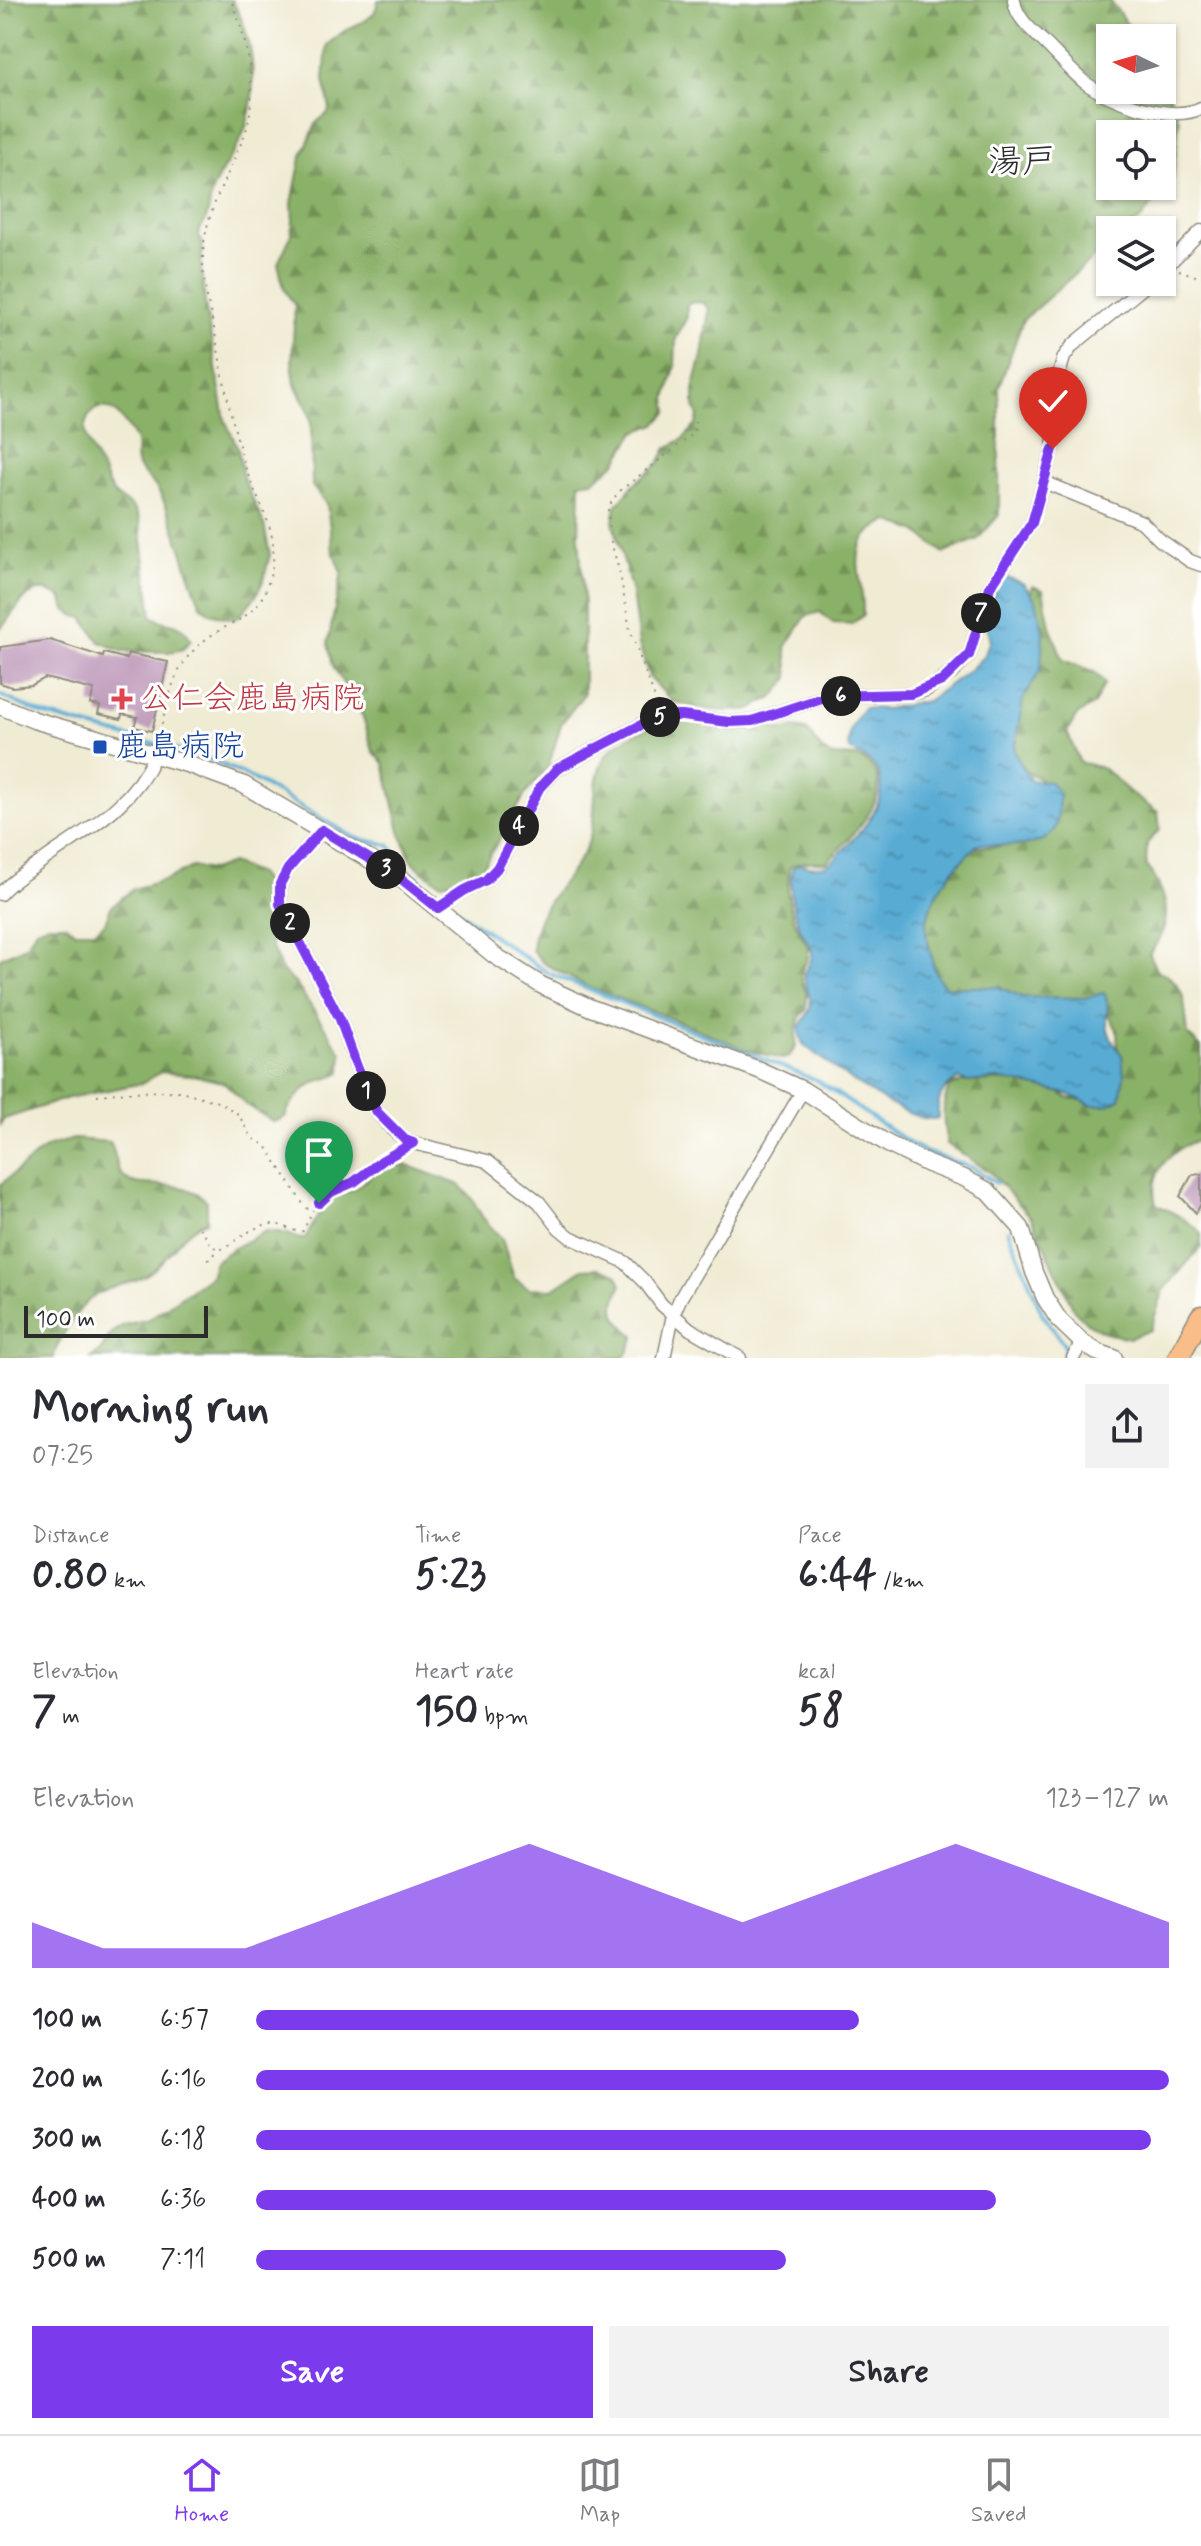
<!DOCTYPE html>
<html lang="en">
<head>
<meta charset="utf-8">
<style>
	body { margin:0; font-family:Mynerve,"Klee One",sans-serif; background:#f2f2f3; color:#2b2b33; height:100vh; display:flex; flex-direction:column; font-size:30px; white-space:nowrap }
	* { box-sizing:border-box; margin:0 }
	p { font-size:26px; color:#7c7c81 }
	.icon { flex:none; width:44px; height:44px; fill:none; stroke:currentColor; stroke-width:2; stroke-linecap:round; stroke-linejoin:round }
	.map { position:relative; height:1358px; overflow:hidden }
	.drawer { display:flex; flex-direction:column; background:#fff; flex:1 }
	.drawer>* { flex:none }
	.needle { width:52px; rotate:275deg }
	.tools { position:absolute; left:1096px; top:24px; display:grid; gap:16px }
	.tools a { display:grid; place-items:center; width:80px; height:80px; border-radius:0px; background:#fff; box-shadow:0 2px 6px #0004; font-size:40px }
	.scale { position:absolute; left:24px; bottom:20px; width:184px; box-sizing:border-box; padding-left:8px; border:4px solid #2b2b2b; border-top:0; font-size:22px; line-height:28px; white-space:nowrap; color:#2b2b2b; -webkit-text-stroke:6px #fff; paint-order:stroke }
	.pin { position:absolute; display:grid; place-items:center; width:68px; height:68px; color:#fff; margin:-82px -34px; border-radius:50% 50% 50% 0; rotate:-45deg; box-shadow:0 0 8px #0007 }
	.pin .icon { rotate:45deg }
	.km { position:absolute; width:40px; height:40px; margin:-20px; border-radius:50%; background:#222; color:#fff; font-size:22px; line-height:40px; text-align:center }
	.round { display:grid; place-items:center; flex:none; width:84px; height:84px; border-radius:0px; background:#f2f2f3 }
	.headline { display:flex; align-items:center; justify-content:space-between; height:136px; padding:0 32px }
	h1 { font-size:44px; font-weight:800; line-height:60px }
	.stats { display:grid; grid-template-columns:repeat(3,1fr); gap:12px; height:136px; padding:8px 32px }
	.stats div { display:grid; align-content:center }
	.stats b { font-size:40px; font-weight:800 }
	.stats small { font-size:22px; font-weight:400 }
	.stats p { font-size:22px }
	.chart { height:224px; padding:16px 32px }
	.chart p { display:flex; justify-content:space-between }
	.chart svg { width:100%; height:144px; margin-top:8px; fill:#7c3aed; opacity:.7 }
	.action { display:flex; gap:16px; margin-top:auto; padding:16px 32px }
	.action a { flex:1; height:92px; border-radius:0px; background:#7c3aed; color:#fff; font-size:32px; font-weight:800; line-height:92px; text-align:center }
	.action a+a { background:#f2f2f3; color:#2b2b33 }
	ul { padding:0 32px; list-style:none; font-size:26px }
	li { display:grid; grid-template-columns:128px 96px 1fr; align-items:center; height:60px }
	li i { height:20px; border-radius:10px; background:#7c3aed }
	.tab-bar { display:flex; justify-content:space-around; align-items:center; height:112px; border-top:2px solid #e1e1e2; background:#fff; font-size:22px; color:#7c7c81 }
	.tab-bar a { display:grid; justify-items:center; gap:4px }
	.tab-bar .current { color:#7c3aed }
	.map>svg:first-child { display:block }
</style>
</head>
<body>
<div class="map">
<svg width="1201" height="1358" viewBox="0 0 1201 1358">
	<defs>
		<pattern id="forest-firs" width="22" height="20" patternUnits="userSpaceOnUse" patternTransform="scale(2)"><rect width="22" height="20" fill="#8ab167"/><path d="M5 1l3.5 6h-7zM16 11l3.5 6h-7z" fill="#719055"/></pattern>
		<pattern id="water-ripples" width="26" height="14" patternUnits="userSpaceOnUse" patternTransform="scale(2)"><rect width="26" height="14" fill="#58acd4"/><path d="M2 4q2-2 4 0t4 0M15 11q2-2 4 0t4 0" fill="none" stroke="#498cac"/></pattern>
	</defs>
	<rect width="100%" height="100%" fill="#fff"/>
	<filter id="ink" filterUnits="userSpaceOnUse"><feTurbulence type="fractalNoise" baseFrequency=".0125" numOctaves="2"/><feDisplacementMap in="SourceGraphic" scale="16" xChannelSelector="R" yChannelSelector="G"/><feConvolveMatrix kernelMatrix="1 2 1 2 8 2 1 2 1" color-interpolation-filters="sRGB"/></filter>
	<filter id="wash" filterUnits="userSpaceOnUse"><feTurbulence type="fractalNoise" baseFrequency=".006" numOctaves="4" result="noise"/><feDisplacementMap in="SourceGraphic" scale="32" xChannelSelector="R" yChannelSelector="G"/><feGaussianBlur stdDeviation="1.8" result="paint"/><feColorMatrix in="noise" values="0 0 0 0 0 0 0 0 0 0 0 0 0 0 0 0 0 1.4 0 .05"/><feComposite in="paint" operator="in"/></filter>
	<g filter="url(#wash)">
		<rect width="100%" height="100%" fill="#f0ebd3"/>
		<g fill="url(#forest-firs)" stroke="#5a6e49" stroke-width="2" fill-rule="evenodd">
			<path d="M0 0H232C256 41 260 97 241 139 233 156 220 171 213 189 208 203 211 218 199 229V237L203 243 201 269 206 310 225 420 238 448 243 478 264 524 270 555 263 581 256 596 239 616 235 619 225 617 210 613 201 605C184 568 178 526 158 490 153 481 143 476 138 466 134 457 138 451 136 442 134 434 121 417 115 412 108 407 100 405 93 411 73 431 95 453 103 472 107 480 108 487 114 494 123 505 129 498 139 518L152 616C169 628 179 617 191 640L183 649 170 652 122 651 100 642 83 618C71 615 63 611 62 598 29 576 19 609 0 629Z"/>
			<path d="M378 0H1110L1137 38H1110V90H1162V76L1179 120 1173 179 1141 219 1127 230H1110V243L1023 320 999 387V515L978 539 944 553 916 531 888 521C841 542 864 573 863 615L852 624 833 623 820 612 806 616 786 647 789 678 773 698 762 702 753 709 728 711 695 708 672 701 649 677 639 644 632 593 613 521 616 506 634 484 659 463 667 448 683 439 696 425 698 416 694 406V386L702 356 709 310 704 303 693 302 687 305V317L676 338 675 367 666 399 668 412 656 424 635 432 617 461 601 475 593 481 580 482 579 538 584 600V694L561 724 549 765 525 795 483 867 467 879 441 883 422 871 410 858 400 831 384 763 373 751 363 717 333 666 328 643 342 572 333 552 327 505 312 486 311 421 308 409 295 385 292 361 295 306 284 289 278 263 290 238 293 221 292 203 301 158 317 122 327 114 330 108 324 80 327 45C335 38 344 30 354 26 368 19 376 17 378 0ZM1110 134H1162V186H1110Z"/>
			<path d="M1032 586 1043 590 1050 626 1063 660 1094 672 1105 683 1094 704 1077 715 1067 732 1080 763C1105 766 1108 772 1125 788 1135 798 1148 805 1158 812L1160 830 1147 843 1146 866C1170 895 1174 924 1149 954L1156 970C1188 982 1184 1005 1188 1035L1201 1047V1139C1172 1148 1147 1171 1156 1204L1181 1217 1201 1232V1247L1164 1290 1150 1330 1130 1338 1109 1334 1087 1323 1074 1310 1031 1217 990 1172 947 1144C943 1123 941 1107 949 1087L962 1082 1019 1080 1051 1087 1068 1098 1095 1102 1119 1081 1117 1030 1103 1003 959 993 934 980 922 924 931 898 968 847H995L1027 840 1052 792 1039 778 1016 767 1010 746Z"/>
			<path d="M672 720C703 724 735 733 765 723 782 738 790 723 806 730 815 735 817 748 826 753 840 761 855 751 868 763 902 793 845 842 827 862 814 863 800 859 789 868L788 892 790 906 794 920 809 949 807 961 802 969V983L807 994 806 1010 800 1017 796 1030V1046L789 1057 782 1059 744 1049 668 1017 588 987 543 963 532 950C536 899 570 885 588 843 599 815 589 778 607 754 618 739 654 724 672 720Z"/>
			<path d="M231 863 258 874 266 884 272 905 271 946 282 971 296 984 342 1053 341 1072C330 1079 325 1078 316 1082 302 1089 290 1103 285 1117L274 1122 247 1105 225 1083 198 1076 161 1072 143 1083 68 1098 4 1119 0 1125V958L26 946 36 929 49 924H65L75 931H95L105 923 111 907 133 889 168 879 192 867 212 870Z"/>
			<path d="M74 1139 110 1142C117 1153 114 1168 124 1177 139 1193 179 1174 207 1201V1221C183 1229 171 1255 152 1271 136 1284 111 1285 94 1296 81 1304 55 1343 54 1358H0V1185L46 1147Z"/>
			<path d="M391 1165H406L460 1185 471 1197 483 1218 502 1239 514 1278 529 1288 553 1289 583 1269 600 1268 617 1274 622 1284C609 1308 614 1320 635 1336L627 1355 621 1358H91L101 1350 111 1333 124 1325 149 1319 210 1276 215 1261 235 1247 266 1231 286 1233 299 1239 305 1238 323 1208 335 1197 353 1190 380 1169Z"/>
		</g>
		<path fill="url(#water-ripples)" stroke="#426c80" stroke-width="2" d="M1004 576 1024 584 1036 601 1043 630 1041 669 1023 699 1014 750 1023 770 1031 780 1050 782 1059 794C1058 804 1059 817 1056 826 1045 853 1001 844 978 844 955 866 928 895 926 929 926 937 929 946 931 954 933 966 936 980 947 987H999L1022 997 1085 998 1104 993C1109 1003 1107 1008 1107 1019 1106 1031 1114 1046 1122 1055L1124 1076 1120 1099 1108 1105H1091L1071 1095 1023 1084 998 1079 969 1082 959 1079C942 1087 937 1099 938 1118 911 1128 825 1062 803 1044 794 1022 802 1028 809 1011 814 999 806 992 805 981 803 969 813 963 812 952 811 944 804 937 801 930 792 910 789 890 792 869L799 864C809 866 821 869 830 863 835 860 839 853 844 849 862 831 891 801 878 772 872 759 860 756 849 749 846 732 854 721 864 708L886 709 927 701 971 669 984 656 990 640C981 616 991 597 1004 576Z"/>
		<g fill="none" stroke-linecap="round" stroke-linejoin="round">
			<g stroke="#58acd4" stroke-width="4">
				<polyline points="0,695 42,714 213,760 255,780 355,838 389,845 410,871 453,908 548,973 818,1081 909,1143 925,1152 973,1168 996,1183"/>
				<polyline points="1008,1230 1042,1313 1065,1346 1064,1358"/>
			</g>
		</g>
		<g id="blocks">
			<g fill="#bd98b9">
				<polygon points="50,640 103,657 104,653 127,659 128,653 168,662 152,731 134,727 137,717 122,714 121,719 98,714 100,706 90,704 94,690 45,678 32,685 12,687 0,683 0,647"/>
				<polygon points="1201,1174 1201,1204 1196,1213 1180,1196 1192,1175"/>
			</g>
		</g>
	</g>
	<g filter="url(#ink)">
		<use href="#blocks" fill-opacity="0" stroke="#8e8b7f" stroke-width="2"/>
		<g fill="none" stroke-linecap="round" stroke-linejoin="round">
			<defs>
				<g id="minor">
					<path d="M1014 0C1016 19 1034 32 1047 45 1059 57 1070 70 1083 81 1108 101 1171 123 1201 108"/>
					<polyline points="1162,271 1201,231"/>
					<polyline points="1044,482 1142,522 1160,540 1190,561 1201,565"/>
					<polyline points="322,830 288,869 280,884 280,904 340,1019 365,1089 377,1112 392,1129 405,1140 417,1144 487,1161 539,1202 559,1228 570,1237 625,1262 644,1281 662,1305 690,1329 740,1358"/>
					<path d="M0 894C9 883 22 875 34 867 80 832 130 811 155 755"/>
					<polyline points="438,908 465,890 486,880 497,868 540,787 557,769 645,723 661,716 682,716 729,722 752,721 828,696 911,694 926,690 952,673 969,655 990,587 1032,523 1053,449 1060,371 1064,357 1073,345 1150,282"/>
					<polyline points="664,1358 673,1315 680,1299 803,1090"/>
					<polyline points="1073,1358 1082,1342"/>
				</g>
				<polyline id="tertiary" points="0,706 34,720 187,764 244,785 399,877 494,955 541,985 591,1008 759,1070 803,1090 888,1144 928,1164 964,1178 988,1191 1021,1228 1034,1272 1045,1298 1059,1320 1082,1342 1097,1352 1114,1358"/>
				<polyline id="primary" points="1178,1358 1201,1316"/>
			</defs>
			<use href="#minor" stroke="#8e8b7f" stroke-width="15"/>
			<use href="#tertiary" stroke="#8e8b7f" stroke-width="19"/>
			<use href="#primary" stroke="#8e8b7f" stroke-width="23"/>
			<g stroke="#8e8b7f" stroke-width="2" stroke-dasharray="2 6" stroke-linecap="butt">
				<polyline points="1179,270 1201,278"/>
				<polyline points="657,704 630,630 620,574 610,538 608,509 613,499 621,490 694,433 695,419"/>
				<path d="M158 740C166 710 170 675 193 651 226 615 261 629 272 567 280 529 254 498 244 463 231 420 223 377 215 333 210 310 203 286 203 262 202 215 228 178 244 136 260 95 247 39 231 0"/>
				<path d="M97 1095 128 1092 181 1091 221 1103 238 1114 252 1138 266 1146 303 1204 308 1209 313 1208C330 1190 338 1193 356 1180 370 1170 382 1160 398 1152"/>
				<path d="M200 1228 212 1246 219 1250C236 1244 252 1224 272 1224 284 1224 292 1233 303 1231L313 1210"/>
				<polyline points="208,1260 218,1251"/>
			</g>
			<use href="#minor" stroke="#fff" stroke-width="12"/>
			<use href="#tertiary" stroke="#fff" stroke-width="16"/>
			<use href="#primary" stroke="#f8bd88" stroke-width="20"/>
		</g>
	</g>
	<g fill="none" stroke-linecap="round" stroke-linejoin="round" filter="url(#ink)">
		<defs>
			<polyline id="route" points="319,1203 331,1192 354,1182 383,1160 413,1143 405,1140 377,1112 365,1089 340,1019 280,904 280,884 288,869 322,830 399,877 438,908 465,890 486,880 497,868 540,787 557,769 645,723 661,716 682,716 729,722 752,721 828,696 911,694 942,681 969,655 990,587 1032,523 1053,449"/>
		</defs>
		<use href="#route" stroke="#fff" stroke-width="16"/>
		<use href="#route" stroke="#7c3aed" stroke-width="10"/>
	</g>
	<path fill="#e0444e" stroke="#fff" stroke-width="3" d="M118 687h8v8h8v8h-8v8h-8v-8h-8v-8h8z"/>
	<rect fill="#1a4fb4" stroke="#fff" stroke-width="3" x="92" y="739" width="16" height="16" rx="4"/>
	<g text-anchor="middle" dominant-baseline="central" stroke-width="6" stroke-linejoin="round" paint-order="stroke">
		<g font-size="32" fill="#be3a42" stroke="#fff" text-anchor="start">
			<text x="140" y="699">公仁会鹿島病院</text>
		</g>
		<g font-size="32" fill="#164399" stroke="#fff" text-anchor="start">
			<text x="116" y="747">鹿島病院</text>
		</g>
		<g font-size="34" fill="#2b2b2b" stroke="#fff">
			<text x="1022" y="162">湯戸</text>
		</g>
	</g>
</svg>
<div class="tools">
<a><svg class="needle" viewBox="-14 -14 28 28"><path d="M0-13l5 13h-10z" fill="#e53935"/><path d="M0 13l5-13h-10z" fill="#7c7c81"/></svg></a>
<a><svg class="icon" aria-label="locate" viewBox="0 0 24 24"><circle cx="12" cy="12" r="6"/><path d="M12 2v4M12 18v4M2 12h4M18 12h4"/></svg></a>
<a><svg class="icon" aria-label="layers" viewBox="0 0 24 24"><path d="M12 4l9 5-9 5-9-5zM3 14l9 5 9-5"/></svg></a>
</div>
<div class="scale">100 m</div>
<div class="pin" style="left:319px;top:1203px;background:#1e9e55"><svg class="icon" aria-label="arrive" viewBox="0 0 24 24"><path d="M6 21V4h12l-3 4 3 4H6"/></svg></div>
<div class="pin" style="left:1053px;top:449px;background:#d93025"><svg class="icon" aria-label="check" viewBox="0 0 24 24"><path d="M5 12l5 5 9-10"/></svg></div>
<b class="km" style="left:366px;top:1091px">1</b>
<b class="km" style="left:290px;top:923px">2</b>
<b class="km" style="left:386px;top:869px">3</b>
<b class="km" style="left:519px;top:826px">4</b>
<b class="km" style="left:660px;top:717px">5</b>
<b class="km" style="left:841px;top:696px">6</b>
<b class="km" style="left:981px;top:613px">7</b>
</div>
<section class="drawer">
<div class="headline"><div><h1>Morning run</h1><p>07:25</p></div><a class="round"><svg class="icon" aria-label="share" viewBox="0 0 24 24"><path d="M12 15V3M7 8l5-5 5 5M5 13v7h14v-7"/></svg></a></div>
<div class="stats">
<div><p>Distance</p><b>0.80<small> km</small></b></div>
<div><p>Time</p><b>5:23</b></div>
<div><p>Pace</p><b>6:44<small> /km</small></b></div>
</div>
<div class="stats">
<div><p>Elevation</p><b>7<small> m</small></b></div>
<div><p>Heart rate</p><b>150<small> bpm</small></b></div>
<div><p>kcal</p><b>58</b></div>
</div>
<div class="chart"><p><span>Elevation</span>123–127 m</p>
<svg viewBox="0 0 160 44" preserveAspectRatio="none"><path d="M0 44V30L10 38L20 38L30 38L40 30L50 22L60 14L70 6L80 14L90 22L100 30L110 22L120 14L130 6L140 14L150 22L160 30V44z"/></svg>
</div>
<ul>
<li><b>100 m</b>6:57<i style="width:66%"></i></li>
<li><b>200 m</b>6:16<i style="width:100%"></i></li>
<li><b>300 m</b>6:18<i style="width:98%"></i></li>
<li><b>400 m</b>6:36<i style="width:81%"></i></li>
<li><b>500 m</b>7:11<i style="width:58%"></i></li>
</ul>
<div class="action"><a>Save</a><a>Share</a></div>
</section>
<nav class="tab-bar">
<a class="current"><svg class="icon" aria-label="home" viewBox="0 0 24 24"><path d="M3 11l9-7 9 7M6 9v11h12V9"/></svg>Home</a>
<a><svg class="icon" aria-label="map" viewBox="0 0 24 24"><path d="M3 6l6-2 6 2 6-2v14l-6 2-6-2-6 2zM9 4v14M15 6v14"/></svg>Map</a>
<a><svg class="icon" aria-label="saved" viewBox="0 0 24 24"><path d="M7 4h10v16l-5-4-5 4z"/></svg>Saved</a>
</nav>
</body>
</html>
